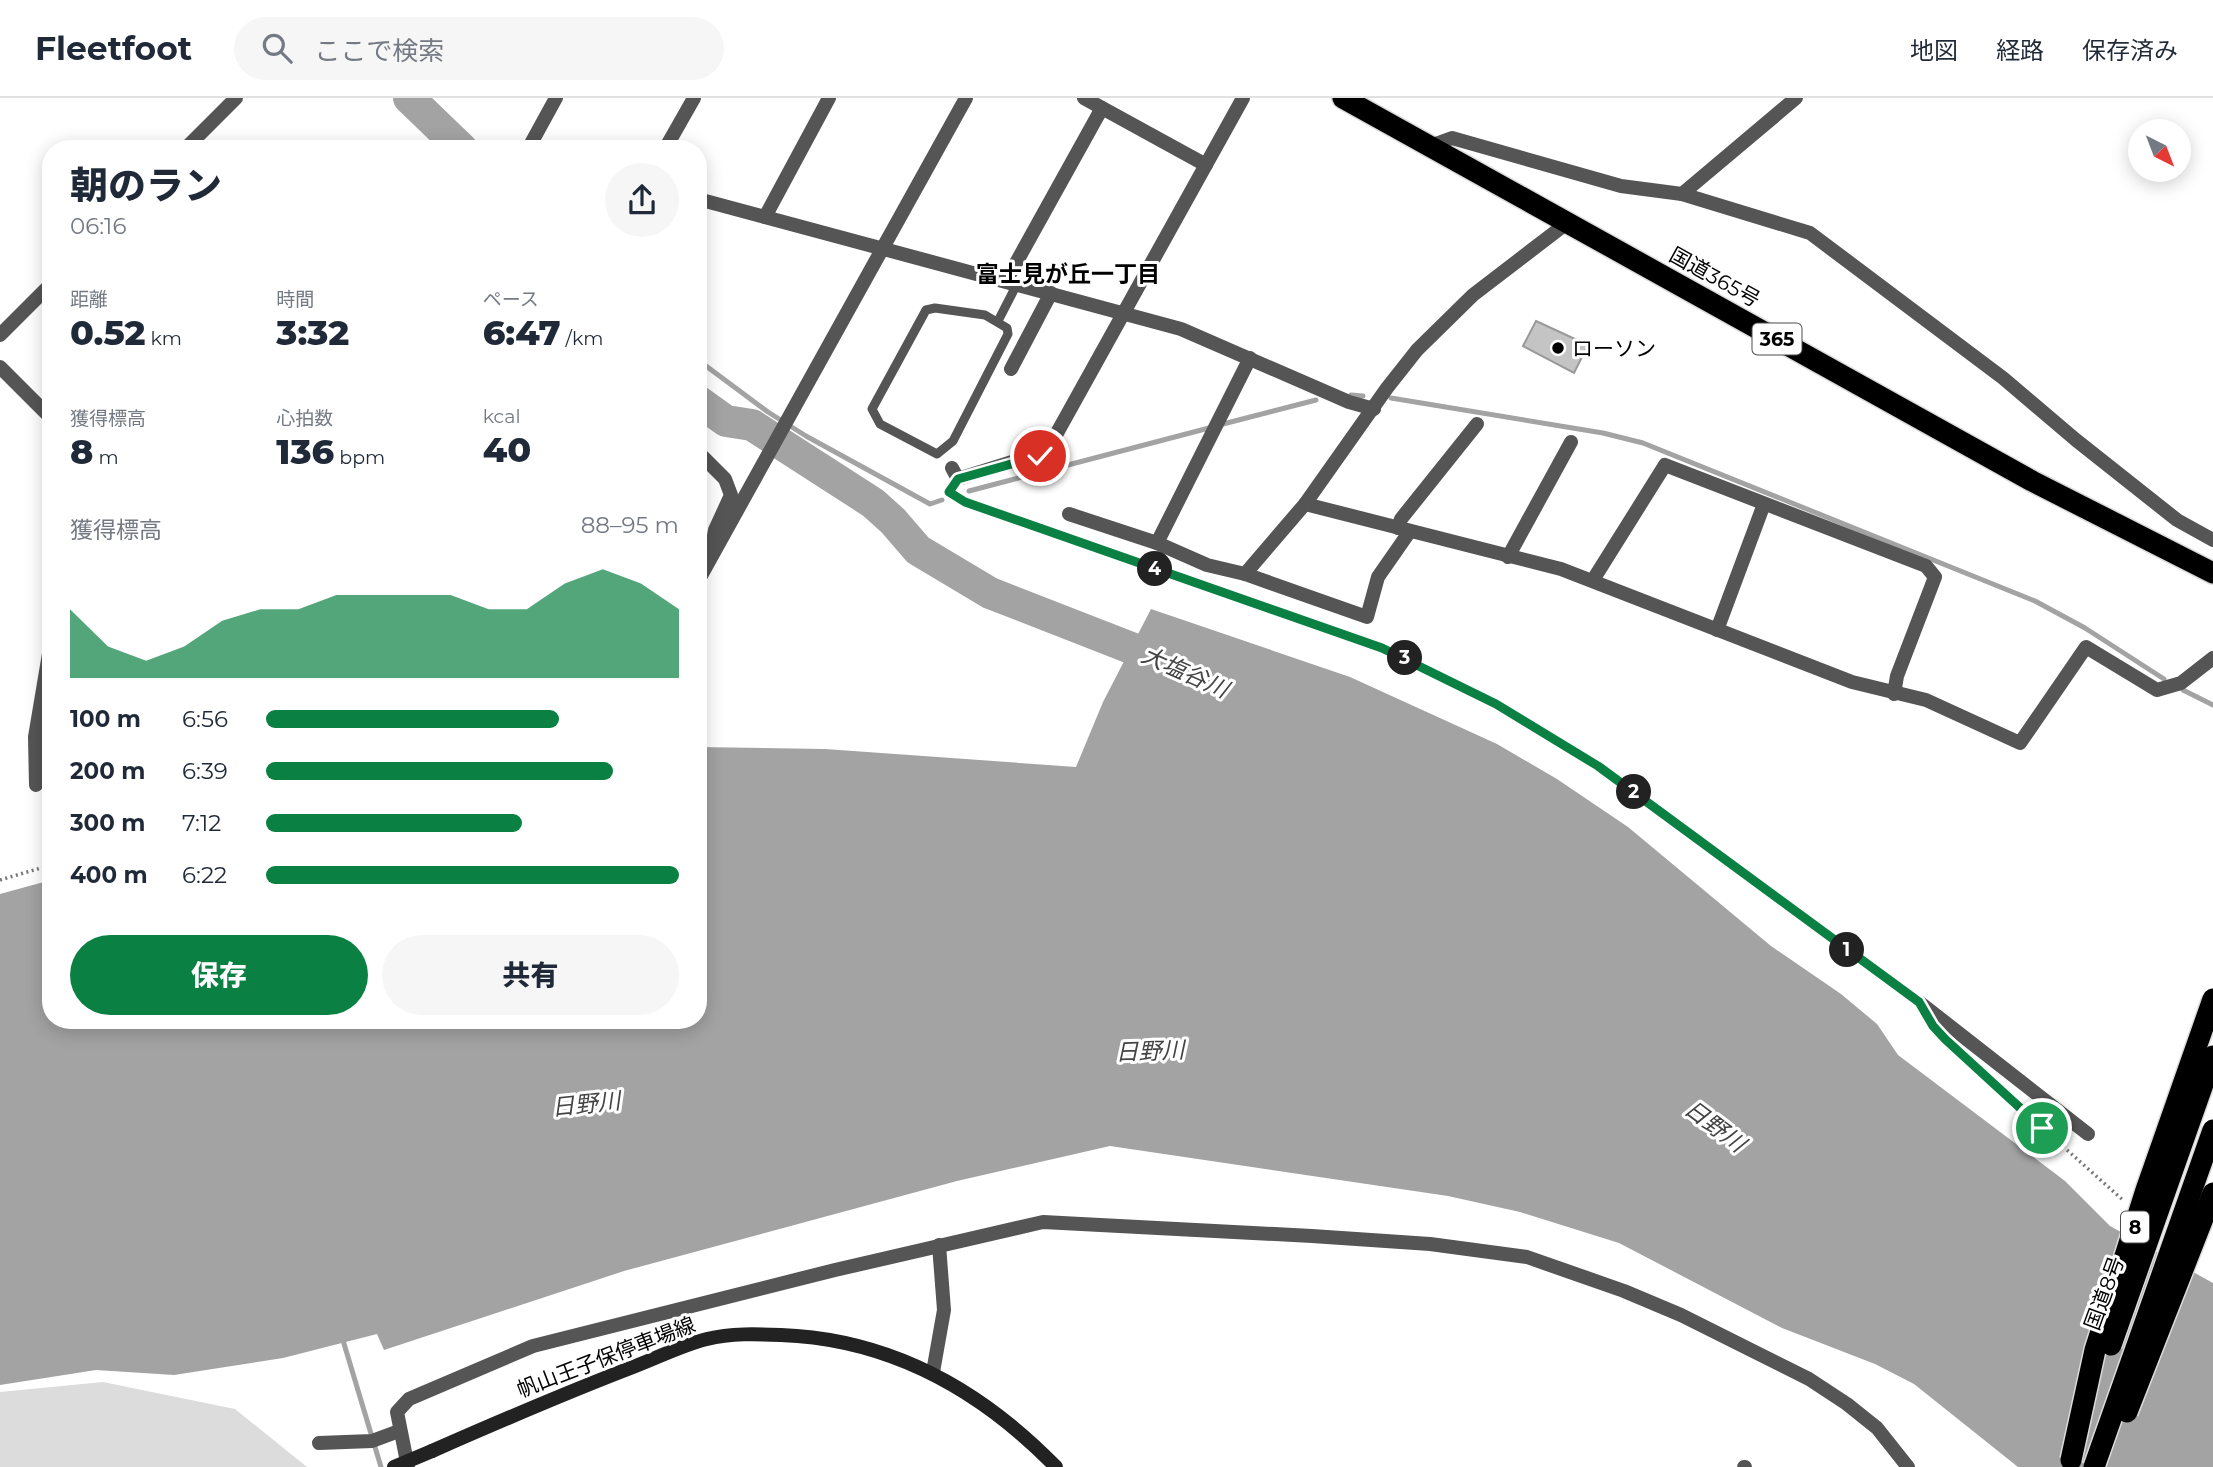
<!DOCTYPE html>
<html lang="ja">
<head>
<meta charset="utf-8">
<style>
	body { margin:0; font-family:Montserrat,"Noto Sans JP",sans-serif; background:#f6f6f7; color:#1f2937; height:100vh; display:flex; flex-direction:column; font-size:26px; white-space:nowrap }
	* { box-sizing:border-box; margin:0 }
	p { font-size:23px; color:#747a83 }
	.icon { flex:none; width:38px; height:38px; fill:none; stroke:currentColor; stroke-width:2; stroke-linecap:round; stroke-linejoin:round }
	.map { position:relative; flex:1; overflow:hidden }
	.side { position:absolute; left:42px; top:42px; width:665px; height:889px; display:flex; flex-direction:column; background:#fff; border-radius:28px; box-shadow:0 4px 18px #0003 }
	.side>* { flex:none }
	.needle { width:46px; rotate:138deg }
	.fabs { position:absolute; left:2128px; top:21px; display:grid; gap:14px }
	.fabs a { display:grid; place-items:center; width:63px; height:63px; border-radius:50%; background:#fff; box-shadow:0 4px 18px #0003; font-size:35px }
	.pin { position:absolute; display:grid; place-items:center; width:60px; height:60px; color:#fff; margin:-30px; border:4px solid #fff; border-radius:50%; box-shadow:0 2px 7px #0007 }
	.km { position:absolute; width:35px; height:35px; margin:-18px; border-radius:50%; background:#222; color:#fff; font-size:19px; line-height:35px; text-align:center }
	.round { display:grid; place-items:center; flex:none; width:74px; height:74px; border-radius:37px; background:#f6f6f7 }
	.overview { display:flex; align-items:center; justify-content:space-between; height:119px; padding:0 28px }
	h1 { font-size:38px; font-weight:800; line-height:52px }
	.figures { display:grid; grid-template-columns:repeat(3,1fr); gap:10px; height:119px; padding:7px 28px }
	.figures div { display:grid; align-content:center }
	.figures b { font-size:35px; font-weight:800 }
	.figures small { font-size:19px; font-weight:400 }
	.figures p { font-size:19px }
	.chart { height:196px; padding:14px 28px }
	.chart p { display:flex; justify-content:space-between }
	.chart svg { width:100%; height:126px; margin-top:7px; fill:#0b8043; opacity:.7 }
	.button { display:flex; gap:14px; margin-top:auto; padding:14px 28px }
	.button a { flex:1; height:80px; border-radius:42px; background:#0b8043; color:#fff; font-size:28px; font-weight:800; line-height:80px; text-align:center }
	.button a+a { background:#f6f6f7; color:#1f2937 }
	ul { padding:0 28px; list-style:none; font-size:23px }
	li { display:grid; grid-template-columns:112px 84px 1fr; align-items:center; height:52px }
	li i { height:18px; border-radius:9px; background:#0b8043 }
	header { display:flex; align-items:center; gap:42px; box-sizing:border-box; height:98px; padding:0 35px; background:#fff; border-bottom:2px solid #e0e1e3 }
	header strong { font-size:33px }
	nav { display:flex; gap:38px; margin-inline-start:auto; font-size:24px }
	.search { width:490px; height:63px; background:#f6f6f7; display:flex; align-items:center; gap:18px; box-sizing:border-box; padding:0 24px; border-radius:38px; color:#747a83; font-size:26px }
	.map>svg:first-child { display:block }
</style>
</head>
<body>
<header>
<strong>Fleetfoot</strong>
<div class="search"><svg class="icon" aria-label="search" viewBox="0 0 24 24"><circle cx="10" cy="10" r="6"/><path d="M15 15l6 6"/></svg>ここで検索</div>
<nav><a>地図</a><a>経路</a><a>保存済み</a></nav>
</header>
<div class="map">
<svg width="2213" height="1369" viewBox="0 0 2213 1369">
	<rect width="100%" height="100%" fill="#fff"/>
	<polygon fill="#dcdcdc" points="103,1284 235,1311 307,1369 0,1369 0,1294"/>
	<polygon fill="#a3a3a3" points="1151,511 1350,579 1497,646 1557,681 1628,729 1771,848 1841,896 1877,926 1898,957 2065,1083 2110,1128 2213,1185 2213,1369 2018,1369 1914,1286 1875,1266 1782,1230 1619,1145 1520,1114 1448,1098 1110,1048 957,1083 624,1173 384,1252 377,1236 283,1260 174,1277 96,1272 0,1287 0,796 51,782 51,922 698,922 698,649 825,651 1076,669 1103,604"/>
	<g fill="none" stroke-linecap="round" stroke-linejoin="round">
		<g stroke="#a3a3a3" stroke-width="5">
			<polyline points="698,262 768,314 806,338 930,406 942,402"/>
			<polyline points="1351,297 1363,298"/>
			<polyline points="1391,300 1603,335 1643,345 2035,503 2085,530 2164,581"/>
			<polyline points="1223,326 1316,302"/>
			<polyline points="969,393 1209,330"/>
			<polyline points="2183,592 2213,607"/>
			<polyline points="342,1239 381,1369"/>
		</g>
		<g stroke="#a3a3a3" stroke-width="32">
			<polyline points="409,0 462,51"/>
			<polyline points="698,303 726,323 752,327 873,405 893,423 918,452 990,495 1172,566"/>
		</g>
	</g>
	<polygon fill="#c4c4c4" stroke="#999" stroke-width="2" points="1536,223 1588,247 1574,275 1523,248"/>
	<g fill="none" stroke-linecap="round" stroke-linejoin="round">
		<defs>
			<polyline id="highway" points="1343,0 2032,383 2213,475"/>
		</defs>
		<use href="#highway" stroke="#dbdbdb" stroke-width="24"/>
		<g stroke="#777" stroke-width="3.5" stroke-dasharray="2 3.5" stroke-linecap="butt">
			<polyline points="952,396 965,404 1382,550 1496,606 1598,668 1907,896"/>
			<polyline points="0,782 51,767"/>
			<polyline points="1981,975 2124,1103"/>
		</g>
		<g stroke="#555" stroke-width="9">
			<polygon points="935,210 985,217 1007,230 1008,236 953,343 937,356 880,326 872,311 926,212"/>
			<polyline points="998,223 1017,186"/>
		</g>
		<g stroke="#555" stroke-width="14">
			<polyline points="1084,0 1206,67"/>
			<polyline points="1430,48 1452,40 1621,88 1682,96 1810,135 2003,280 2076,342 2177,422 2213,442"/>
			<polyline points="185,51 236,0"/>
			<polyline points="528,51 556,0"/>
			<polyline points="665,51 694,0"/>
			<polyline points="1682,96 1796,0"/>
			<polyline points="698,101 1181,231 1349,304 1374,311"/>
			<polyline points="765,119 829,0"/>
			<polyline points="1006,183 1102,10"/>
			<polyline points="0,237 51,186"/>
			<polyline points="0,269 51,320"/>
			<polyline points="1011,271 1051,195"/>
			<polyline points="698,354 725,381 731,397 715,432 712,449"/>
			<polyline points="952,370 958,381 1047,353 1243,0"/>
			<polyline points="1305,406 1561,471 1852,584 1926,602 2020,645 2086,549 2157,592 2181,585 2213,560"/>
			<polyline points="1069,416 1157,445 1207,467 1245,476 1367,519 1378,479 1410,433"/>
			<polyline points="1398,430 1401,421 1477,326"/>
			<polyline points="1157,445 1250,260"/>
			<polyline points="1508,459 1571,344"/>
			<polyline points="1245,476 1305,406 1387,290 1417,252 1473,197 1567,125"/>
			<polyline points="1593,482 1665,367 1926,468 1935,479 1897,578 1894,596"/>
			<polyline points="698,483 966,0"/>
			<polyline points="1717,532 1764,406"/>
			<polyline points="36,687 35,639 51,544"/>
			<polyline points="1919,904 2088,1036"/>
			<polyline points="933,1274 944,1212 939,1147"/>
			<polyline points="319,1345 372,1343 399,1333"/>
			<polyline points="408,1369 397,1314 409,1301 533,1248 835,1172 1043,1124 1312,1138 1430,1146 1527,1159 1624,1193 1681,1217 1809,1281 1847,1306 1877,1330 1908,1369"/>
			<polyline points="1744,1369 1745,1369"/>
		</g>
		<path stroke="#222" stroke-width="14" d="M432 1353C498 1324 565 1295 633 1269 657 1260 682 1247 707 1241 731 1235 757 1236 781 1237 891 1241 981 1292 1056 1369"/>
		<use href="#highway" stroke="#000" stroke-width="21"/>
		<defs>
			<g id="highway-bridge">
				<polyline points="2111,1247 2213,958"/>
				<polyline points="2127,1314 2213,1095"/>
				<polyline points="2071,1362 2095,1252 2146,1092 2213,901"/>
				<polyline points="2094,1369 2213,1032"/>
			</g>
		</defs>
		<use href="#highway-bridge" stroke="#dbdbdb" stroke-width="24" stroke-linecap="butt"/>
		<polyline stroke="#222" stroke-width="14" points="394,1369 432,1353"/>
		<use href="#highway-bridge" stroke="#000" stroke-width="21"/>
	</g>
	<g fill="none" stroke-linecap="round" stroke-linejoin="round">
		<defs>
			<polyline id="route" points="1040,358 958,381 949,394 965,404 1382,550 1496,606 1598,668 1919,904 1933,928 1945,941 2042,1030"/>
		</defs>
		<use href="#route" stroke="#fff" stroke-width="14"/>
		<use href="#route" stroke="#0b8043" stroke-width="9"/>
	</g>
	<circle fill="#000" stroke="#fff" stroke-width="2.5" cx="1558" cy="250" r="7"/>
	<g text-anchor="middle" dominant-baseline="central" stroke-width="6" stroke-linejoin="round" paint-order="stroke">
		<g fill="#fff" stroke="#4c4c4c" stroke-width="2">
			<rect x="1752.5" y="225.5" width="49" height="31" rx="5"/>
			<rect x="2121" y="1113.5" width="28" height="31" rx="5"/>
		</g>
		<g font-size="19" font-weight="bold" fill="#000">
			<text x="1777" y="241">365</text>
			<text x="2135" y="1129">8</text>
		</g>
		<g font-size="21" fill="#000" stroke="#fff">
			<text transform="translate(1715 179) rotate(29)">国道365号</text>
			<text transform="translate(2104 1195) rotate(-70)">国道8号</text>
			<text transform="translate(606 1259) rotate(-21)">帆山王子保停車場線</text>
		</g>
		<g font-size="21" fill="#000" stroke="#fff" text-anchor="start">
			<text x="1572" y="250">ローソン</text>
		</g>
		<g font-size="23" font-weight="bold" fill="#000" stroke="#fff">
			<text x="1068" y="176">富士見が丘一丁目</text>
		</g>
		<g font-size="23" font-style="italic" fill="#444" stroke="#fff">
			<text transform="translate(1185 574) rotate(24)">大塩谷川</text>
			<text transform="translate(1150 953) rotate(-2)">日野川</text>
			<text transform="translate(586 1006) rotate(-6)">日野川</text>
			<text transform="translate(1715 1028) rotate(37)">日野川</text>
		</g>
	</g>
</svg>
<div class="fabs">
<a><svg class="needle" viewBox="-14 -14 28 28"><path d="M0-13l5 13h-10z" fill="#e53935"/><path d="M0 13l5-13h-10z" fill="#747a83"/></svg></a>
</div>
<div class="pin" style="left:2042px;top:1030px;background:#1e9e55"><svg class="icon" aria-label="arrive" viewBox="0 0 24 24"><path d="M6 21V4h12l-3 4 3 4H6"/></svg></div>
<div class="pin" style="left:1040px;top:358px;background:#d93025"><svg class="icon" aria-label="check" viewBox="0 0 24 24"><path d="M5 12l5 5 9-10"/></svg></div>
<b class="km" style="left:1847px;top:852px">1</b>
<b class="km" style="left:1634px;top:694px">2</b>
<b class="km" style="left:1405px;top:560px">3</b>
<b class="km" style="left:1155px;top:471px">4</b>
<section class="side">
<div class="overview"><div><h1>朝のラン</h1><p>06:16</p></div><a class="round"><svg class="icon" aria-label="share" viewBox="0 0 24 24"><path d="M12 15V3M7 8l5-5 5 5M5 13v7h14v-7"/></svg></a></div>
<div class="figures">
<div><p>距離</p><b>0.52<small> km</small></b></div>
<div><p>時間</p><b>3:32</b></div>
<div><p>ペース</p><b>6:47<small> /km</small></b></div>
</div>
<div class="figures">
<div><p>獲得標高</p><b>8<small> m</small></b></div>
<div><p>心拍数</p><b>136<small> bpm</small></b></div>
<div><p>kcal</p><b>40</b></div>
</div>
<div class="chart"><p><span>獲得標高</span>88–95 m</p>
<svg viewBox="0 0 160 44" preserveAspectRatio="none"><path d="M0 44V20L10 33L20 38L30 33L40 24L50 20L60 20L70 15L80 15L90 15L100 15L110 20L120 20L130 11L140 6L150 11L160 20V44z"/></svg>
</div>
<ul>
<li><b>100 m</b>6:56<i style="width:71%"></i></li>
<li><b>200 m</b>6:39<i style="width:84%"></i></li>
<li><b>300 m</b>7:12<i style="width:62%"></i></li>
<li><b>400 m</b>6:22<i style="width:100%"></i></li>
</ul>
<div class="button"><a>保存</a><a>共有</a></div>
</section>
</div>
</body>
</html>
